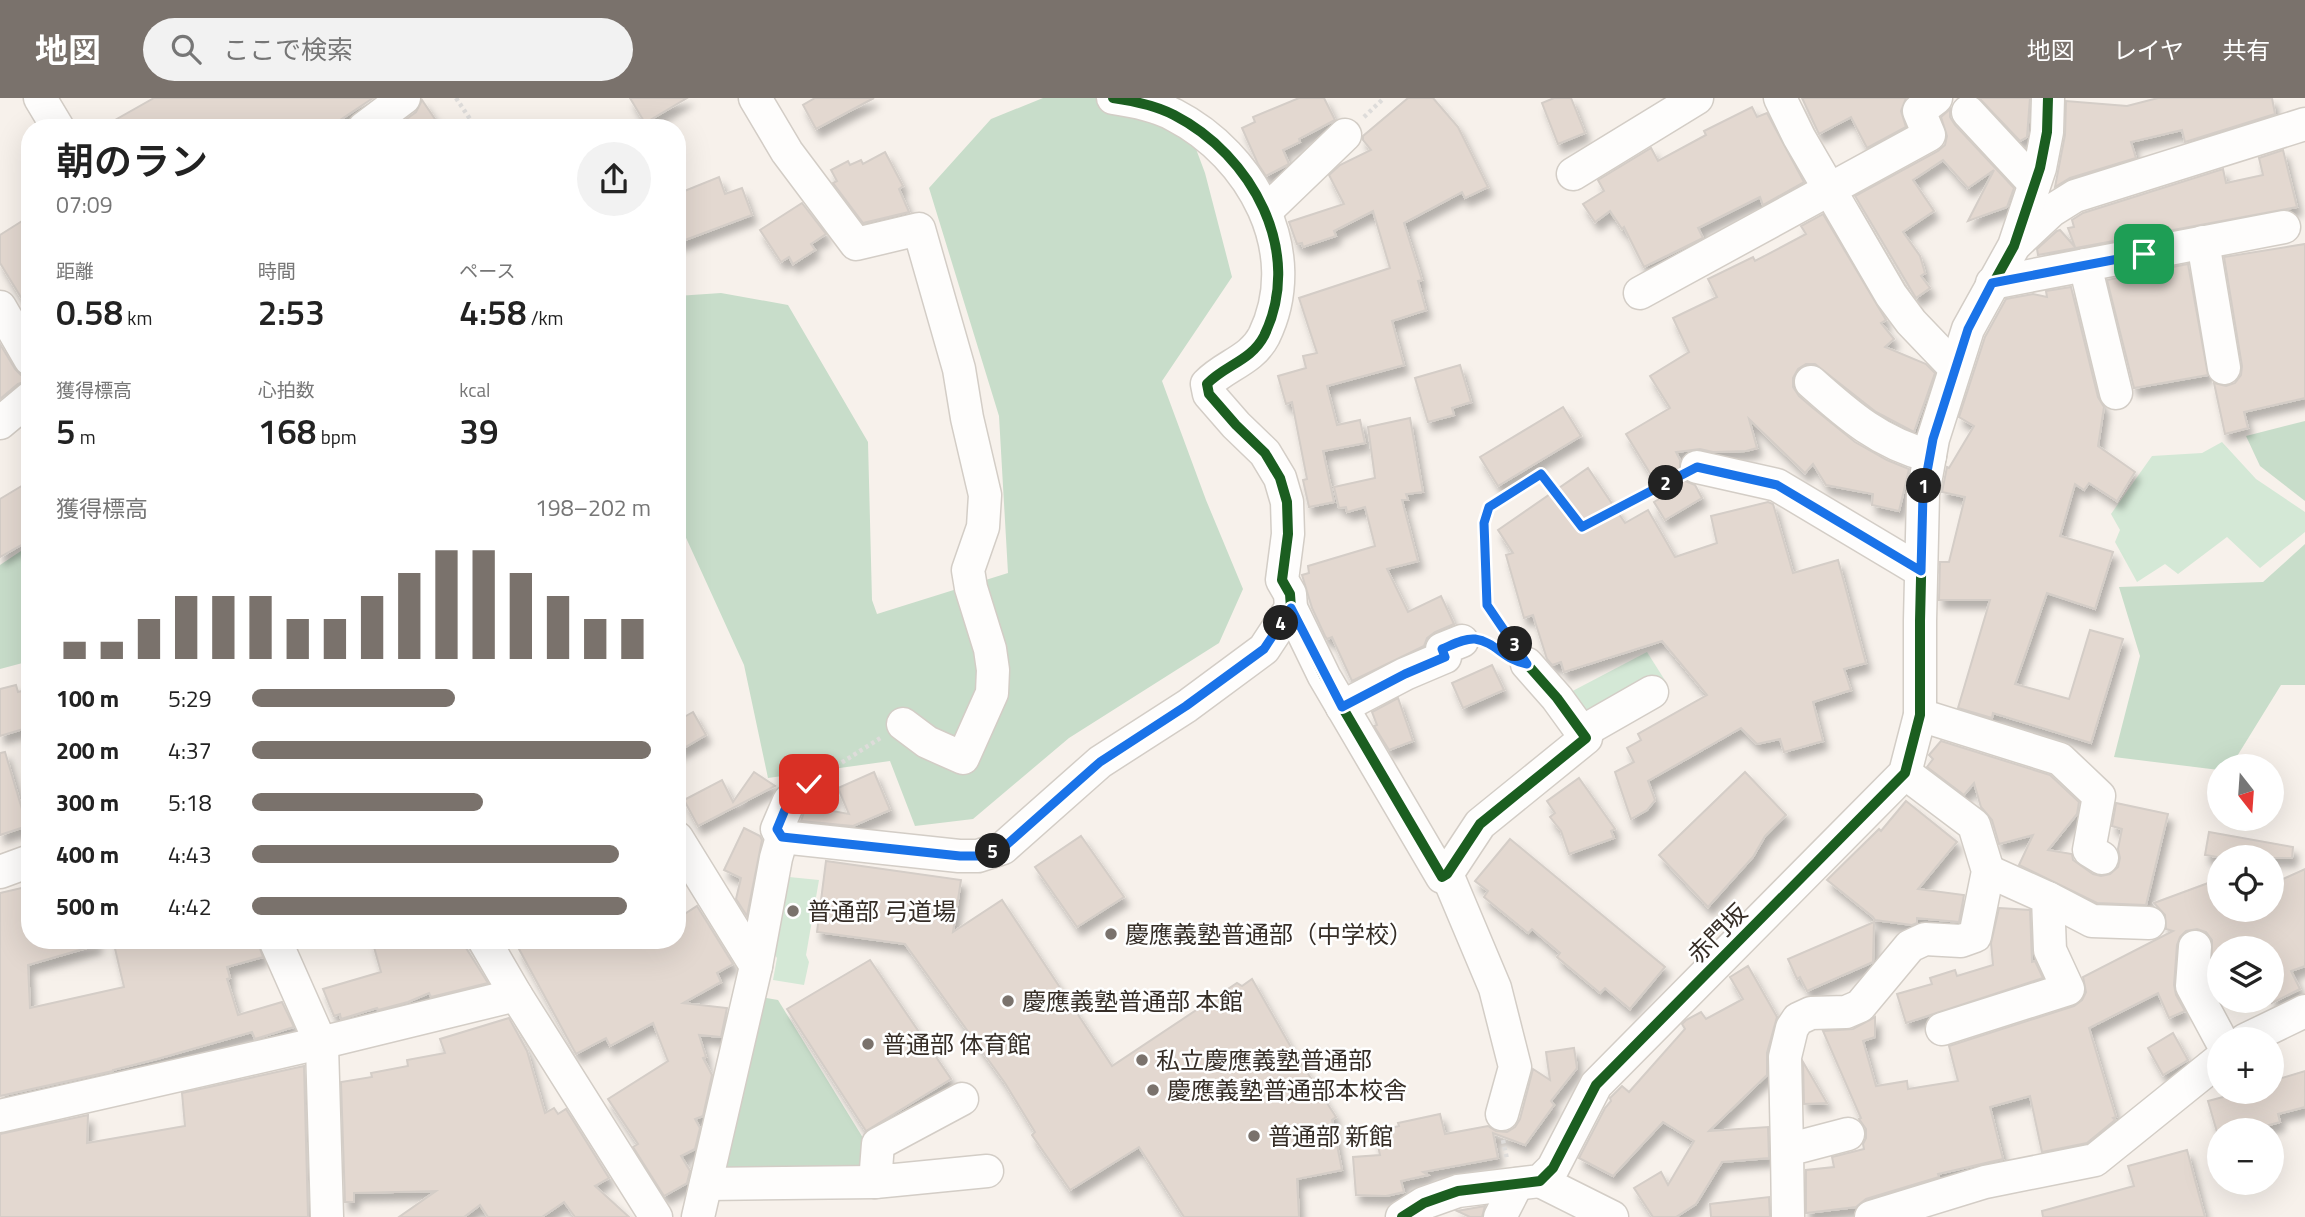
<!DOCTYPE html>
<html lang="ja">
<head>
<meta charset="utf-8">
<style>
	body { margin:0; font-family:"Titillium Web","Noto Sans JP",sans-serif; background:#f2f2f2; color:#222; height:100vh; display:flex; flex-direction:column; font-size:26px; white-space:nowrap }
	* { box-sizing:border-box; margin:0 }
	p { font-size:23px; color:#767676 }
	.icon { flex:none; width:38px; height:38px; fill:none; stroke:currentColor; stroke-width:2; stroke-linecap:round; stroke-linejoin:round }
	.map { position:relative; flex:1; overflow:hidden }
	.details { position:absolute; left:21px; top:21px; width:665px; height:830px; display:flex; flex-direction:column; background:#fff; border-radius:28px; box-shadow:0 7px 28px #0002 }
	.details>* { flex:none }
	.needle { width:46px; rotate:163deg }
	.controls { position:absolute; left:2207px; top:656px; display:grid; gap:14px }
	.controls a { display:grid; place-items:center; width:77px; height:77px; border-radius:50%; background:#fff; box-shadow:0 7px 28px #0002; font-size:35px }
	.pin { position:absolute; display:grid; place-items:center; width:60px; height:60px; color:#fff; margin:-30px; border-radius:14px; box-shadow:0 4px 10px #0006 }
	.km { position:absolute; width:35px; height:35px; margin:-18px; border-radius:50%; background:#222; color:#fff; font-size:19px; line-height:35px; text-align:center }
	.round { display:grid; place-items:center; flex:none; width:74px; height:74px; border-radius:37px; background:#f2f2f2 }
	.summary { display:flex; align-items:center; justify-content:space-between; height:119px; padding:0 35px }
	h1 { font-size:38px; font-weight:600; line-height:52px }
	.metrics { display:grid; grid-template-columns:repeat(3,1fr); gap:10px; height:119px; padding:7px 35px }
	.metrics div { display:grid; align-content:center }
	.metrics b { font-size:35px; font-weight:600 }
	.metrics small { font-size:19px; font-weight:400 }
	.metrics p { font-size:19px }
	.chart { height:196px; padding:14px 35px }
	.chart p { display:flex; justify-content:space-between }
	.chart svg { width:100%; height:126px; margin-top:7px; stroke:#7a726c; stroke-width:6 }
	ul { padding:0 35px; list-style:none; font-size:23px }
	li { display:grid; grid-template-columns:112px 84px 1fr; align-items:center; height:52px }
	li i { height:18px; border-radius:9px; background:#7a726c }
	header { display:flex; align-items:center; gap:42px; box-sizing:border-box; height:98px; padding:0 35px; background:#7a726c; color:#fff }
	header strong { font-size:33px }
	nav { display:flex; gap:38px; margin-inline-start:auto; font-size:24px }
	.search { width:490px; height:63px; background:#f2f2f2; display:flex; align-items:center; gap:18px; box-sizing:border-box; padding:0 24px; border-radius:38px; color:#767676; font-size:26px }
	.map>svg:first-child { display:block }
</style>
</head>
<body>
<header>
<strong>地図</strong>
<div class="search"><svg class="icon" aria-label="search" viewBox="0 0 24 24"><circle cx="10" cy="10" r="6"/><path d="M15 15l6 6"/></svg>ここで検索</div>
<nav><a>地図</a><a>レイヤ</a><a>共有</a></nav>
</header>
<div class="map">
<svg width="2305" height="1119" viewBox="0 0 2305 1119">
	<defs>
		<filter id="shadow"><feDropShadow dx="4.5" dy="8" stdDeviation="3.5" flood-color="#0004"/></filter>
	</defs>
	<rect width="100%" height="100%" fill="#f7f1eb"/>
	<g fill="#d4e8d6">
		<polygon points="2222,344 2256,381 2305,414 2305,434 2260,470 2227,439 2178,476 2165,466 2137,484 2115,444 2120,432 2111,416 2152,358 2202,355"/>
		<polygon points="1647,554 1666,584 1585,626 1563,598"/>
		<polygon points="779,778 819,782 806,857 809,864 804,887 773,882 777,860 766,844"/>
	</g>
	<g fill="#c8ddca">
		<polygon points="1043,0 1177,0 1205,75 1232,179 1162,283 1206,402 1243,491 1219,545 1069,640 973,721 915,728 890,663 768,680 744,567 677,420 677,198 721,195 788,207 868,344 872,502 877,516 1008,475 999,318 929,90 991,21"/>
		<polygon points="2305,323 2305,403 2260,368 2246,338"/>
		<polygon points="2305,446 2305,587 2281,587 2231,668 2219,668 2219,672 2114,659 2140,558 2119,489 2263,484"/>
		<polygon points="30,447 30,563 0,571 0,467"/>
		<polygon points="755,898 778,902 868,1048 869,1070 727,1076 721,1064"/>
	</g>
	<g fill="#e3d8d0" stroke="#d4cdc7" stroke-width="2" filter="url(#shadow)">
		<polygon points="154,0 373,0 328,30 101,30"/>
		<polygon points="630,0 687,0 645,25"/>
		<polygon points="815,0 874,0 816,31 803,7"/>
		<polygon points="1299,0 1324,0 1335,22 1299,41 1300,44 1283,52 1289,66 1266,78 1258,66 1242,30 1255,24 1253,19"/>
		<polygon points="1408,0 1433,0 1458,29 1488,89 1465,100 1462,94 1404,125 1422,182 1418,183 1426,212 1392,223 1404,267 1327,288 1337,327 1360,322 1365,345 1323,353 1334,404 1309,409 1303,382 1307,381 1292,304 1286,306 1278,278 1306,270 1303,258 1317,255 1299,200 1390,170 1373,113 1334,133 1336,138 1303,149 1302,145 1297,146 1289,124 1344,106 1329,77 1340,67 1371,52 1363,42 1363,38"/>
		<polygon points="1554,0 1571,0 1585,35 1558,46 1542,5"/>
		<polygon points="1802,0 1906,0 1901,13 1906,29 1867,50 1851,19 1819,36"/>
		<polygon points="1979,0 2030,0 2027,39 2020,43"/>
		<polygon points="2158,0 2272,0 2275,16 2185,44 2182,32 2131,44 2136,60 2070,80 2055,89 2065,37 2066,3 2127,8"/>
		<polygon points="422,2 441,30 399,30 397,28 416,14"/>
		<polygon points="1752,9 1757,19 1767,15 1804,84 1763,107 1760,99 1698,130 1703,140 1644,169 1624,129 1622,131 1610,113 1595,124 1583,106 1604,93 1598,82 1651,50 1658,63 1706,37 1704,33"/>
		<polygon points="1950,11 1950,19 1955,27 2014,90 2007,109 1968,123 1994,72 1968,90 1943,62 1913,82 1934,113 1903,134 1920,158 1925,175 1921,178 1930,190 1916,200 1855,98 1938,53 1945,47 1947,38 1941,19"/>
		<polygon points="2283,52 2297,109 2038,157 2037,151 2057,133 2060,132 2075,149 2068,130 2074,129 2072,122 2083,115 2223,71 2226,85 2263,77 2259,60"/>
		<polygon points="885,54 903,88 899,91 909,114 863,125 833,85 837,83 831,72 848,63 850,67 861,62 863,66"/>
		<polygon points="719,79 725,96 742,90 752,117 677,145 677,96"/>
		<polygon points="802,105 826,136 811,146 815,152 793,166 789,159 781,164 760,132"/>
		<polygon points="1823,116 1886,222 1881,225 1894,241 1885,249 1926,266 1935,275 1914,334 1876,314 1815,266 1806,266 1798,271 1793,280 1793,289 1799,298 1813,310 1855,344 1887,362 1909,371 1899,413 1872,407 1873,396 1826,387 1813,366 1805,375 1749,321 1757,350 1746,353 1713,354 1700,351 1676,354 1680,362 1680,375 1685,383 1695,387 1702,400 1665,422 1654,404 1664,398 1626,336 1670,310 1650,278 1689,254 1673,220 1717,199 1708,181 1753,159 1755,163 1806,136 1801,128"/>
		<polygon points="30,118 30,214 0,165 0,137"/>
		<polygon points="2305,146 2305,300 2244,314 2248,330 2225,336 2214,285 2226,288 2235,285 2241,277 2242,268 2224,159"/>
		<polygon points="2188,166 2208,277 2134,290 2107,182"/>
		<polygon points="2071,189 2098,299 2104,309 2098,348 2135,374 2117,403 2089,385 2084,392 2075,386 2060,438 2113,454 2095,511 2047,495 2015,586 2069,601 2090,532 2123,541 2091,645 1993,615 1992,620 1958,610 1990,502 1939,502 1940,464 1949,464 1965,399 1942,394 1947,369 1949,370 1974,328 1959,319 1985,239 2006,201 2033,196 2047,199 2046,193"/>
		<polygon points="0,246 15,271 21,277 30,279 30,282 18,286 0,301"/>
		<polygon points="1460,267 1471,304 1452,310 1454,317 1428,324 1415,280"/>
		<polygon points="1563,309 1581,338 1498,388 1480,359"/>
		<polygon points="1410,320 1423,394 1406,396 1408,402 1402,402 1418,463 1387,471 1408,514 1441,498 1454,526 1435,534 1427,540 1424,548 1352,583 1332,539 1327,541 1325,538 1312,510 1302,477 1309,475 1308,468 1375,448 1365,409 1347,414 1346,409 1339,410 1334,389 1375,380 1368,329"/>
		<polygon points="1588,370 1625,425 1648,412 1675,459 1717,445 1711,418 1768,404 1773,406 1793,475 1838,462 1866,565 1844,571 1851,592 1813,604 1823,643 1784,654 1780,641 1757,646 1741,630 1648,683 1655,702 1647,712 1631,721 1615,674 1634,664 1627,650 1641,642 1638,636 1707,597 1662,543 1564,574 1561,564 1552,567 1547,561 1533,517 1524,520 1506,457 1513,455 1498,432"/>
		<polygon points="30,383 30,442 0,459 0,401"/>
		<polygon points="1492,567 1504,592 1463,610 1452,585"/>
		<polygon points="16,587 18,594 30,591 30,629 0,638 0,591"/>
		<polygon points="1398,600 1413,643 1389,652 1374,628 1377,627 1372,614"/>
		<polygon points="693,614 706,637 677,654 677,623"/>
		<polygon points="1941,643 2050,677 2079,704 2077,716 2048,752 2072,756 2073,762 2093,776 2101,778 2110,776 2118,769 2120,760 2118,751 2122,731 2112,728 2116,705 2168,716 2146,807 2097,805 2019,767 2033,737 1999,746 1992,722 1981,709 1974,685 1964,697 1927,669 1933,661 1929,657"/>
		<polygon points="5,654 27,728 0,737 0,655"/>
		<polygon points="754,674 775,688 698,728 684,702 722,682 733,704"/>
		<polygon points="874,674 890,712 853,728 801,723 804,714 810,709 849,716 838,690"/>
		<polygon points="1745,674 1786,717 1765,738 1753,759 1708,809 1659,757"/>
		<polygon points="1579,680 1615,731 1611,733 1614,740 1569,756 1561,733 1550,719 1555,715 1547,703"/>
		<polygon points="1906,703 1957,744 1918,791 1964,797 1959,824 1917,820 1917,825 1912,827 1875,822 1873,819 1827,782 1879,731 1881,733"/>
		<polygon points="744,730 760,738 762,742 747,818 736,801 741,780 724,772"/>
		<polygon points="2209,734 2293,749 2292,760 2224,760 2205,757"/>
		<polygon points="1081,738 1124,799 1077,829 1035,769"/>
		<polygon points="1510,741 1665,869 1630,911 1605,890 1600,895 1557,859 1560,855 1532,831 1528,835 1484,799 1488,793 1475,783"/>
		<polygon points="826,763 961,782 953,834 1002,802 1112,968 1237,885 1242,888 1252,881 1292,951 1336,1019 1332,1022 1342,1072 1297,1081 1299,1119 1184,1119 1139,1049 1070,1092 1032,1037 1035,1034 1005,985 905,846 817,834"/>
		<polygon points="2305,771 2305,868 2291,873 2300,891 2272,905 2272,850 2219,850 2219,888 2214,890 2211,884 2212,842 2206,834 2197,831 2186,833 2180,839 2177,847 2174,887 2176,897 2185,913 2169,920 2158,895 2089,930 2116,1019 2113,1020 2115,1022 2087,1045 2042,1054 2030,998 1990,1009 2003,1061 1938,1076 1939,1079 1866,1101 1856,1109 1806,1115 1806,1072 1834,1069 1832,1059 1864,1051 1863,1046 1866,1040 1866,1031 1859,1021 1861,1020 1823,933 1853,931 1875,919 1875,939 1863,943 1876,988 1907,983 1908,991 1958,983 1949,948 2074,908 2082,902 2086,894 2083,879 2173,833 2166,831 2165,817 2154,805 2219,781 2219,812 2272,812 2272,786"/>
		<polygon points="30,788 30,842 96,842 97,847 28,867 30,910 124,889 113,842 257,842 263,859 227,869 230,880 227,881 238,917 282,904 294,929 255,941 252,934 157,961 113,972 113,973 0,998 0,795"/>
		<polygon points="697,808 733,866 717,875 721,884 683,905 727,910 721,939 699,937 706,959 703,960 712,977 703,1018 695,1021 700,1030 695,1051 681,1058 690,1073 687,1085 664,1098 633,1049 638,1046 608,1001 668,963 653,925 610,948 606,940 576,956 519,851 534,842 677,842 677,821"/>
		<polygon points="1999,810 2030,812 2032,864 2035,863 2043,880 1906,925 1897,896 1932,886 1930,880 1955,872 1957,878 1993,867 1991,845"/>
		<polygon points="1874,824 1873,864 1807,893 1800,879 1797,881 1788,861"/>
		<polygon points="372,842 461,842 488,885 431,899 429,895 408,904 378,912 377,910 341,921 340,916 334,918 323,891 381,874"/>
		<polygon points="870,862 951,981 866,1033 787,911"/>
		<polygon points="1748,868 1777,919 1767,955 1767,977 1709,1033 1768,1029 1769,1060 1722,1064 1696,1106 1676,1119 1653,1119 1634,1090 1661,1074 1668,1087 1694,1043 1663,1024 1613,1078 1579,1060 1605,1010 1611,1003 1610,1000 1622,988 1629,994 1685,931 1682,926 1686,922 1701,914 1706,921 1743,901 1730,879"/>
		<polygon points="509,920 527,953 545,1015 554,1010 558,1016 566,1011 609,1080 595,1088 629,1119 575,1119 564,1104 542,1119 488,1119 480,1107 464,1119 399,1119 436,1093 354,1095 354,1104 345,1104 341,984 372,979 371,975 408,968 407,962 445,955 440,941"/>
		<polygon points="2173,935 2188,962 2163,977 2148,950"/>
		<polygon points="1574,950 1577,970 1551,1003 1554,1007 1525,1047 1493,1035 1498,1060 1423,1074 1428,1077 1401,1083 1404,1094 1386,1098 1356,1097 1353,1059 1380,1057 1375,1034 1399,1028 1398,1025 1440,1016 1445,1036 1488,1028 1496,1033 1507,1034 1515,1029 1520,1021 1533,971 1550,982 1546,954"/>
		<polygon points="1803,964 1827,1005 1804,1006"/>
		<polygon points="304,968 308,1119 0,1119 0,1036 88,1017 87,1045 185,1028 182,995"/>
		<polygon points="2305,973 2305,1009 2278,1016 2280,1024 2255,1031 2254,1024 2217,1034 2208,1003 2242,994 2272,994 2272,983"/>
		<polygon points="2187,1052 2205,1119 2043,1119 2042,1113 2134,1088 2128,1068"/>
		<polygon points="1769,1099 1770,1119 1711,1119 1710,1106"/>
		<polygon points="1485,1108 1482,1119 1470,1119 1457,1113"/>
	</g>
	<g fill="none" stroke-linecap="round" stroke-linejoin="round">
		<defs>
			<g id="minor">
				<polyline points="40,0 58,30"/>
				<polyline points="755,0 787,54 856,146 919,131 959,271 967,320 985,397 983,429 968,472 971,490 990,551 993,572 992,595 963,660 927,644 903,626"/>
				<path d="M1113 0C1134 3 1155 7 1174 17 1252 57 1305 154 1264 238 1251 263 1225 267 1207 286L1209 296 1236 327 1265 355 1280 380 1287 404 1288 436 1282 482 1290 496 1291 510 1324 578 1442 779 1447 776 1480 726 1586 640 1557 600 1527 566"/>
				<polyline points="1780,0 1799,39 1891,197 1911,224 1955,270"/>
				<polyline points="1968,14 2034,85"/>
				<polyline points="364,30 404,0"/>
				<polyline points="1573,76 1697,0"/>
				<polyline points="1266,113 1345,37"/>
				<polyline points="2203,144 2224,270"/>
				<polyline points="2017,145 2051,113 2075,98 2305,26"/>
				<polyline points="2085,167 2116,295"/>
				<polyline points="1992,185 2284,129"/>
				<polyline points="1640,195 1929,37 1919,13 1936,0"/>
				<polyline points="0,209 30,261"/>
				<path d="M1811 284C1849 318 1880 345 1930 358"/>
				<polyline points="0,325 30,300"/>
				<polyline points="1697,369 1777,387 1921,473"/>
				<polyline points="1342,609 1405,576 1445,559 1442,551 1462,543"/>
				<polyline points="1920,617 2060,661 2099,698 2089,752 2102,760"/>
				<polyline points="1582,634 1652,594"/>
				<polyline points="782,739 777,731 789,703 809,686"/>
				<polyline points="677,740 756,868 698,1119"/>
				<polyline points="0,774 30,763"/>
				<polyline points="1447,776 1495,890 1515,969 1502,1016"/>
				<polyline points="2048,800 2092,823 2149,825"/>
				<polyline points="275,842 322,948 327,1119"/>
				<polyline points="484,842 516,897 656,1119"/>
				<polyline points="2195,849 2192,888 2221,942"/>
				<polyline points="756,868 776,760 782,739 959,758 978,758 1003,750 1100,664 1187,608 1264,551 1291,510"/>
				<polyline points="1942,931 2068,891 2050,852 2048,800 1988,773"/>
				<polyline points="2245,942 2305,913"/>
				<polyline points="962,1001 878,1046 875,1084 987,1073"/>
				<polyline points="0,1018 320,945 516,897"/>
				<polyline points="1787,1052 1785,959 1792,930 1798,921 1811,915 1846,914 1860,908 1910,848 1925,841 1961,843 1975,838 1988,773 1974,727 1905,675"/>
				<polyline points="1540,1083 1612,1119"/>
				<polyline points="706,1086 875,1084"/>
				<polyline points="1402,1119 1424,1105 1458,1093 1540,1083 1553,1070 1596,987 1905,675 1920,617 1920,523 1923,396 1933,341 1968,231 2014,148 2040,70 2047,34 2048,0"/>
				<polyline points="1500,1119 1517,1086"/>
				<polyline points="1788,1119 1787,1052 1848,1036"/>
				<polyline points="1871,1119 1985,1084 2095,1062 2219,962"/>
			</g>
		</defs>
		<use href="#minor" stroke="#d3cdc6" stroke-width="35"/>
		<g stroke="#dedcda" stroke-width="4.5" stroke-dasharray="3.5 3.5" stroke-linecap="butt">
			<polyline points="456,0 476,30"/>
			<polyline points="1364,19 1384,0"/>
			<polyline points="1514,544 1487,507 1484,425 1489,409 1541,376 1582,429 1673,381"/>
			<polyline points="1488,546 1504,557"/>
			<polyline points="830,672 882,639"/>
			<polyline points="1503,1042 1507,1061"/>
		</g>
		<use href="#minor" stroke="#fefdfc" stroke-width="32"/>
		<defs>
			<g id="cycleway">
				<path d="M1113 0C1134 3 1155 7 1174 17 1252 57 1305 154 1264 238 1251 263 1225 267 1207 286L1209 296 1236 327 1265 355 1280 380 1287 404 1288 436 1282 482 1290 496 1291 510 1324 578 1442 779 1447 776 1480 726 1586 640 1557 600 1527 566"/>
				<polyline points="1402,1119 1424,1105 1458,1093 1540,1083 1553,1070 1596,987 1905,675 1920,617 1920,523 1923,396 1933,341 1968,231 2014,148 2040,70 2047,34 2048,0"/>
			</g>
		</defs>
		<use href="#cycleway" stroke="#fff" stroke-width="15"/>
		<use href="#cycleway" stroke="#1b5e20" stroke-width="10"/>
	</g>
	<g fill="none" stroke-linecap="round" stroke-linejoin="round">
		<defs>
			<path id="route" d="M809 686 789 702 777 731 782 739 960 758H978L1003 750 1100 664 1186 608 1264 551 1291 510 1342 609 1405 576 1445 559 1442 551C1452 547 1464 540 1475 541 1496 544 1505 563 1527 566L1487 507 1484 425 1489 409 1541 376 1582 429 1697 369 1777 387 1921 473 1923 396 1933 341 1968 231 1992 185 2144 156"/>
		</defs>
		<use href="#route" stroke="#fff" stroke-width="14"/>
		<use href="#route" stroke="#1a73e8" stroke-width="9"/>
	</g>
	<g fill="#7a726c" stroke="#fff" stroke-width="2.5">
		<circle cx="793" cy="813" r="7"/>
		<circle cx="1111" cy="836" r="7"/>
		<circle cx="1008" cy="903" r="7"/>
		<circle cx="868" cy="946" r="7"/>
		<circle cx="1142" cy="962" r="7"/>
		<circle cx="1153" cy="992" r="7"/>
		<circle cx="1254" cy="1038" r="7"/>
	</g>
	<g text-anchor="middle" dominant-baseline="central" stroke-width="5" stroke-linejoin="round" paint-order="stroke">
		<g font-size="24" fill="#362e27" stroke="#fff" text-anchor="start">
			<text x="807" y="813">普通部 弓道場</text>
			<text x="1125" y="836">慶應義塾普通部（中学校）</text>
			<text x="1022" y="903">慶應義塾普通部 本館</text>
			<text x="882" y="946">普通部 体育館</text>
			<text x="1156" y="962">私立慶應義塾普通部</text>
			<text x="1167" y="992">慶應義塾普通部本校舎</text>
			<text x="1268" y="1038">普通部 新館</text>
		</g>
		<g font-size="24" fill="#362e27" stroke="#fff">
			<text transform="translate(1717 835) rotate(-45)">赤門坂</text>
		</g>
	</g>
</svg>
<div class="controls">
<a><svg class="needle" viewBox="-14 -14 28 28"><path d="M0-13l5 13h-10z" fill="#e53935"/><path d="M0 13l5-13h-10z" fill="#767676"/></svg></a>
<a><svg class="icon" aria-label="locate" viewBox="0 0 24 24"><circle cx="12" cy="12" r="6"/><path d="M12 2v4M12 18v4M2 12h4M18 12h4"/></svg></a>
<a><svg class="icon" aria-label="layers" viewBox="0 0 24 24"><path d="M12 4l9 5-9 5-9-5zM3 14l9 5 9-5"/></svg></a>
<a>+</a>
<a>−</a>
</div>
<div class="pin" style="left:2144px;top:156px;background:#1e9e55"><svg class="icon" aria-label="arrive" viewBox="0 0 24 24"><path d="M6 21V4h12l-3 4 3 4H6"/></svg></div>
<div class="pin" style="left:809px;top:686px;background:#d93025"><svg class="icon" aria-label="check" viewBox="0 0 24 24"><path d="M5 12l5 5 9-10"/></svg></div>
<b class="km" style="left:1924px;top:388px">1</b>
<b class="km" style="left:1666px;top:385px">2</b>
<b class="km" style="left:1515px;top:546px">3</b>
<b class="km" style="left:1281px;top:525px">4</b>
<b class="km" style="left:993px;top:753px">5</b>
<section class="details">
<div class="summary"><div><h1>朝のラン</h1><p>07:09</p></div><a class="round"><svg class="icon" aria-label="share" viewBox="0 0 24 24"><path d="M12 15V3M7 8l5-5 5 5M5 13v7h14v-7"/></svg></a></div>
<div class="metrics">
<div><p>距離</p><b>0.58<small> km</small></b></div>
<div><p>時間</p><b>2:53</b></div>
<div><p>ペース</p><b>4:58<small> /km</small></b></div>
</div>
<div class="metrics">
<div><p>獲得標高</p><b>5<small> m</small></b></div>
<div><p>心拍数</p><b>168<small> bpm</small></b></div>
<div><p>kcal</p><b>39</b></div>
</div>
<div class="chart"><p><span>獲得標高</span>198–202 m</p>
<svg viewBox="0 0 160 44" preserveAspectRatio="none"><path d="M5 44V38M15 44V38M25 44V30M35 44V22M45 44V22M55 44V22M65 44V30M75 44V30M85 44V22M95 44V14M105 44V6M115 44V6M125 44V14M135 44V22M145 44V30M155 44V30"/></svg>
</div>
<ul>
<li><b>100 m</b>5:29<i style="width:51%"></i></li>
<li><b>200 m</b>4:37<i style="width:100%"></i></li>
<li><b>300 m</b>5:18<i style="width:58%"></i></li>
<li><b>400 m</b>4:43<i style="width:92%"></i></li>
<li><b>500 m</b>4:42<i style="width:94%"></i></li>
</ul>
</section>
</div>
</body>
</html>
